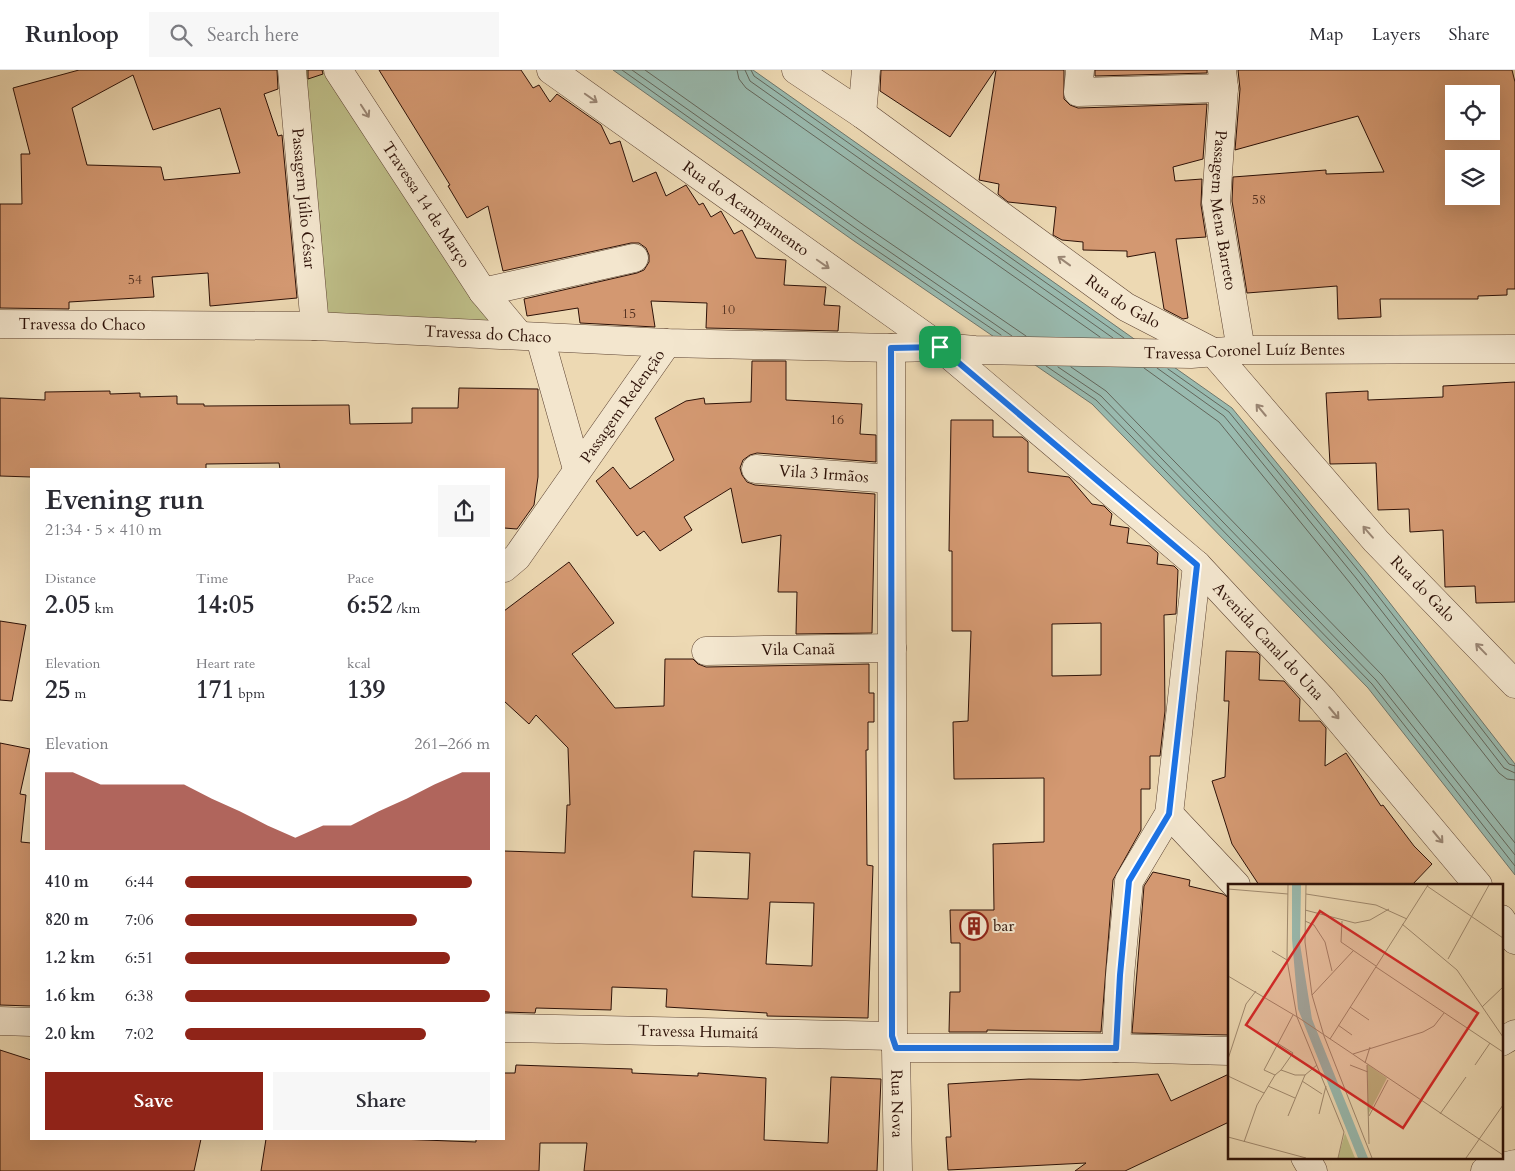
<!DOCTYPE html>
<html lang="en">
<head>
<meta charset="utf-8">
<style>
	body { margin:0; font-family:Cardo,serif; background:#f7f7f7; color:#2b2b33; height:100vh; display:flex; flex-direction:column; font-size:19px; white-space:nowrap }
	* { box-sizing:border-box; margin:0 }
	p { font-size:16px; color:#7c7c81 }
	.icon { flex:none; width:28px; height:28px; fill:none; stroke:currentColor; stroke-width:2; stroke-linecap:round; stroke-linejoin:round }
	.map { position:relative; flex:1; overflow:hidden }
	.drawer { position:absolute; left:30px; top:398px; width:475px; height:672px; display:flex; flex-direction:column; background:#fff; border-radius:0px; box-shadow:0 5px 20px #0002 }
	.drawer>* { flex:none }
	.fabs { position:absolute; left:1445px; top:15px; display:grid; gap:10px }
	.fabs a { display:grid; place-items:center; width:55px; height:55px; border-radius:0px; background:#fff; box-shadow:0 5px 20px #0002; font-size:25px }
	.pin { position:absolute; display:grid; place-items:center; width:42px; height:42px; color:#fff; margin:-21px; border-radius:10px; box-shadow:0 2px 8px #0006 }
	.round { display:grid; place-items:center; flex:none; width:52px; height:52px; border-radius:0px; background:#f7f7f7 }
	.overview { display:flex; align-items:center; justify-content:space-between; height:85px; padding:0 15px }
	h1 { font-size:28px; font-weight:600; line-height:38px }
	.stats { display:grid; grid-template-columns:repeat(3,1fr); gap:8px; height:85px; padding:5px 15px }
	.stats div { display:grid; align-content:center }
	.stats b { font-size:25px; font-weight:600 }
	.stats small { font-size:14px; font-weight:400 }
	.stats p { font-size:14px }
	.chart { height:140px; padding:10px 15px }
	.chart p { display:flex; justify-content:space-between }
	.chart svg { width:100%; height:90px; margin-top:5px; fill:#8f2418; opacity:.7 }
	.action { display:flex; gap:10px; margin-top:auto; padding:10px 15px }
	.action a { flex:1; height:58px; border-radius:0px; background:#8f2418; color:#fff; font-size:20px; font-weight:600; line-height:58px; text-align:center }
	.action a+a { background:#f7f7f7; color:#2b2b33 }
	ul { padding:0 15px; list-style:none; font-size:16px }
	li { display:grid; grid-template-columns:80px 60px 1fr; align-items:center; height:38px }
	li i { height:12px; border-radius:6px; background:#8f2418 }
	header { display:flex; align-items:center; gap:30px; box-sizing:border-box; height:70px; padding:0 25px; background:#fff; border-bottom:1px solid #e1e1e2 }
	header strong { font-size:24px }
	nav { display:flex; gap:28px; margin-inline-start:auto; font-size:18px }
	.search { width:350px; height:45px; background:#f7f7f7; display:flex; align-items:center; gap:12px; box-sizing:border-box; padding:0 18px; border-radius:0px; color:#7c7c81; font-size:19px }
	.map>svg:first-child { display:block }
</style>
</head>
<body>
<header>
<strong>Runloop</strong>
<div class="search"><svg class="icon" aria-label="search" viewBox="0 0 24 24"><circle cx="10" cy="10" r="6"/><path d="M15 15l6 6"/></svg>Search here</div>
<nav><a>Map</a><a>Layers</a><a>Share</a></nav>
</header>
<div class="map">
<svg width="1515" height="1101" viewBox="0 0 1515 1101">
	<rect width="100%" height="100%" fill="#edd9b3"/>
	<filter id="stains"><feTurbulence type="fractalNoise" baseFrequency=".004" numOctaves="4"/><feColorMatrix values="0 0 0 0 .2 0 0 0 0 .09 0 0 0 0 .02 0 0 0 .5 -.17"/></filter>
	<radialGradient id="worn" r=".72"><stop offset=".6" stop-color="#630" stop-opacity="0"/><stop offset="1" stop-color="#630" stop-opacity=".3"/></radialGradient>
	<polygon fill="#bebe88" stroke="#766848" points="301,0 339,0 504,255 327,264"/>
	<polygon fill="#99baaf" stroke="#6e766c" points="613,0 753,0 1232,338 1365,501 1515,694 1515,805 1368,618 1092,334 854,171"/>
	<g fill="none" stroke-linecap="round" stroke-linejoin="round">
		<g stroke="#63665b" stroke-width="1">
			<polyline points="622,0 857,167 1001,265"/>
			<polyline points="632,0 861,162 1012,266"/>
			<polyline points="645,0 865,156 1026,266"/>
			<polyline points="737,0 739,9 746,18 1100,267"/>
			<polyline points="745,0 750,11 1113,268"/>
			<polyline points="751,0 754,6 1124,268"/>
			<polyline points="1046,296 1096,330 1372,614 1515,796"/>
			<polyline points="1058,297 1101,326 1376,610 1515,785"/>
			<polyline points="1071,297 1106,321 1382,605 1515,773"/>
			<polyline points="1144,298 1219,352 1350,513 1499,703 1507,709 1515,710"/>
			<polyline points="1157,298 1224,346 1356,508 1504,698 1515,703"/>
			<polyline points="1168,299 1229,342 1361,504 1509,694 1515,696"/>
		</g>
	</g>
	<g fill="#d39871" stroke="#2d1107" fill-rule="evenodd">
		<path d="M79 0H277L278 19 264 24 278 66 282 65 297 228 210 236 208 203 152 207 154 227 69 232V239L0 238V134H22L21 84H30L13 18ZM133 5 153 60 220 38 240 103 164 110 161 97 87 95 72 38Z"/>
		<polygon points="308,0 322,0 323,4 308,9"/>
		<polygon points="379,0 521,0 533,18 539,15 550,32 557,24 601,55 610,74 620,71 633,112 656,102 666,126 686,115 699,135 703,133 711,147 721,141 734,164 742,160 756,188 786,190 784,215 826,217 824,235 840,236 838,261 706,258 707,233 651,231 655,257 580,253 578,238 527,246 524,229 637,203 644,200 649,192 649,185 646,178 639,173 631,173 503,201 488,136 467,148 448,116 450,115"/>
		<polygon points="881,0 995,0 950,67 880,21"/>
		<polygon points="996,0 1064,0 1064,29 1070,35 1078,38 1207,34 1203,89 1173,97 1175,111 1202,109 1201,135 1206,167 1176,169 1188,248 1183,249 1164,239 1155,182 1127,187 1127,181 1083,180 1083,172 1062,170 1053,165 1056,137 1008,132 998,124 999,114 979,110"/>
		<polygon points="1095,0 1207,0 1207,3 1095,6"/>
		<path d="M1238 0H1512L1515 12V219H1507V225L1478 226V229H1380L1381 247 1338 249 1337 216 1247 223 1232 131 1233 107 1326 100V104L1384 102 1358 46 1235 80 1240 19ZM1454 24H1491V61H1454ZM1454 89H1491V126H1454Z"/>
		<polygon points="752,291 786,291 786,330 862,334 860,364 876,365 876,392 757,383 750,385 743,390 740,398 742,405 747,412 755,415 875,424 872,563 796,564 797,522 778,522 781,465 742,473 731,418 684,447 692,460 660,481 644,461 637,466 596,411 613,397 630,419 674,390 655,348 686,331 704,328 705,334 751,332"/>
		<polygon points="1515,312 1515,532 1476,533 1475,516 1445,517 1443,460 1410,462 1409,439 1378,440 1376,393 1330,394 1326,323 1368,321 1368,330 1443,327 1443,316"/>
		<polygon points="459,318 538,319 538,407 534,435 517,459 504,458 504,399 280,399 279,393 206,394 206,399 31,399 31,407 0,406 0,328 45,330 45,322 110,321 110,324 140,323 140,327 177,326 177,334 204,334 204,336 349,335 350,354 412,353 412,338 458,338"/>
		<path d="M951 350H993V367H1022L1028 372V402L1069 407 1092 434 1104 436 1112 444 1110 455 1129 458 1127 473 1150 476 1158 483 1157 494 1174 496 1178 500 1176 544 1164 545 1165 641 1160 686H1150V719H1141V760L1113 810 1101 962 987 960V962H949L950 922H960V873H951L950 840H994L993 774 1044 772V708L954 709 953 652 968 651 971 561H952V481H949ZM1101 553V605L1052 606V554Z"/>
		<path d="M569 492 614 553 572 584 615 638 664 636 665 589H693L698 594 706 597 869 594V623H874V652H868V680H866L867 795 873 796 868 948 767 946V943L666 937 667 919 612 917 611 940 536 938 535 943 504 942V781L565 783 567 735H570L568 678 536 645 529 654 504 631V541ZM694 781 750 783 748 829 692 827ZM770 832 814 833 812 896 766 894Z"/>
		<polygon points="0,551 26,555 12,631 0,630"/>
		<polygon points="1226,581 1257,582 1260,585 1259,610 1284,611 1300,629 1299,651 1320,651 1326,658 1325,696 1346,683 1381,736 1383,735 1414,776 1432,794 1412,815 1259,815 1232,774 1212,711 1225,707 1229,631 1224,631"/>
		<polygon points="0,673 30,679 20,724 26,725 21,772 31,773 31,936 0,935"/>
		<polygon points="1153,802 1190,810 1189,816 1223,824 1229,828 1229,965 1132,963 1144,816"/>
		<polygon points="0,980 31,990 31,1069 201,1069 194,1101 0,1101"/>
		<polygon points="516,995 632,999 632,1003 698,1006 698,1003 766,1008 764,1070 828,1073 831,1007 881,1009 877,1101 584,1101 587,1073 540,1073 539,1101 261,1101 266,1069 398,1069 476,1072 476,1069 504,1069 504,1003 515,1003"/>
		<polygon points="1158,1004 1171,1031 1229,1004 1229,1052 1125,1101 1075,1101 1086,1093 948,1100 946,1067 951,1067 948,1014 1029,1009 1079,1010"/>
	</g>
	<g fill="none" stroke-linecap="round" stroke-linejoin="round">
		<defs>
			<g id="minor">
				<path id="s1" d="M292 0 315 256"/>
				<path id="s2" d="M338 0 483 222 519 265"/>
				<path id="s3" d="M551 0 940 277 1197 495 1322 629 1478 815"/>
				<path id="s4" d="M796 0 862 44 1126 237 1213 282 1376 471 1515 614"/>
				<polyline points="1080,0 1078,22 1224,18"/>
				<path id="s5" d="M1222 0 1224 18 1216 132 1241 280"/>
				<polyline points="862,44 866,0"/>
				<polyline points="483,222 634,188"/>
				<path id="s6" d="M0 254 315 256 667 273 891 278 940 277 975 280 1191 284 1241 280 1515 279"/>
				<polyline points="540,268 577,399"/>
				<path id="s7" d="M891 278 893 966 896 978 898 1101"/>
				<path id="s8" d="M756 399 891 409"/>
				<path id="s9" d="M504 498 517 487 667 273"/>
				<path id="s10" d="M706 581 892 578"/>
				<polyline points="1169,744 1236,815"/>
				<polyline points="1501,849 1515,870"/>
				<polyline points="0,951 31,952"/>
				<path id="s11" d="M504 958 893 966"/>
				<polyline points="1501,972 1515,964"/>
				<polyline points="896,978 1116,978 1229,981"/>
				<polyline points="1116,978 1120,905 1129,811 1169,744 1197,495"/>
				<polyline points="1305,1087 1313,1101"/>
				<polyline points="1485,1101 1515,1094"/>
			</g>
		</defs>
		<use href="#minor" stroke="#5d4332" stroke-width="29"/>
		<use href="#minor" stroke="#f3e6ce" stroke-width="28"/>
	</g>
	<defs><path id="oneway-shaft" d="M-6 0H5M1.5-3L5.5 0L1.5 3" fill="none" stroke-width="1.6" stroke-linecap="round" stroke-linejoin="round" transform="scale(1.25)"/></defs>
	<g stroke="#9a8674">
		<use href="#oneway-shaft" transform="translate(591 28) rotate(35)"/>
		<use href="#oneway-shaft" transform="translate(365 41) rotate(57)"/>
		<use href="#oneway-shaft" transform="translate(1064 191) rotate(-144)"/>
		<use href="#oneway-shaft" transform="translate(823 194) rotate(35)"/>
		<use href="#oneway-shaft" transform="translate(1261 340) rotate(-130)"/>
		<use href="#oneway-shaft" transform="translate(1368 462) rotate(-131)"/>
		<use href="#oneway-shaft" transform="translate(1481 579) rotate(-134)"/>
		<use href="#oneway-shaft" transform="translate(1334 643) rotate(50)"/>
		<use href="#oneway-shaft" transform="translate(1438 767) rotate(50)"/>
	</g>
	<g fill="none" stroke-linecap="round" stroke-linejoin="round">
		<defs>
			<polygon id="route" points="940,277 1197,495 1169,744 1129,811 1120,905 1116,978 896,978 892,966 891,278"/>
		</defs>
		<use href="#route" stroke="#fff" stroke-width="10"/>
		<use href="#route" stroke="#1a73e8" stroke-width="6"/>
	</g>
	<defs>
		<symbol id="building-ring" viewBox="-11 -11 22 22"><circle r="9.5" fill="#f3e6ce" stroke="#8f2418" stroke-width="1.5"/><path d="M-4-6H4V6H1V3H-1V6H-4ZM-2.5-4.3h1.7v1.8h-1.7ZM.8-4.3h1.7v1.8H.8ZM-2.5-1h1.7V.8h-1.7ZM.8-1h1.7V.8H.8Z" fill="#8f2418"/></symbol>
	</defs>
	<g fill-rule="evenodd">
		<use href="#building-ring" x="958" y="840" width="32" height="32"/>
	</g>
	<g text-anchor="middle" dominant-baseline="central" stroke-width="4" stroke-linejoin="round" paint-order="stroke">
		<g font-size="14" fill="#563322">
			<text x="1259" y="129">58</text>
			<text x="135" y="209">54</text>
			<text x="728" y="239">10</text>
			<text x="629" y="243">15</text>
			<text x="837" y="349">16</text>
		</g>
		<g font-size="16" fill="#2d1107" stroke="#f3e6ce">
			<text stroke="none"><textPath href="#s1" startOffset="129">Passagem Júlio César</textPath></text>
			<text stroke="none"><textPath href="#s2" startOffset="161">Travessa 14 de Março</textPath></text>
			<text stroke="none"><textPath href="#s3" startOffset="239">Rua do Acampamento</textPath></text>
			<text stroke="none"><textPath href="#s5" startOffset="141">Passagem Mena Barreto</textPath></text>
			<text stroke="none"><textPath href="#s4" startOffset="401">Rua do Galo</textPath></text>
			<text stroke="none"><textPath href="#s6" startOffset="82">Travessa do Chaco</textPath></text>
			<text stroke="none"><textPath href="#s6" startOffset="488">Travessa do Chaco</textPath></text>
			<text stroke="none"><textPath href="#s6" startOffset="1245">Travessa Coronel Luíz Bentes</textPath></text>
			<text stroke="none"><textPath href="#s9" startOffset="201">Passagem Redenção</textPath></text>
			<text stroke="none"><textPath href="#s8" startOffset="68">Vila 3 Irmãos</textPath></text>
			<text stroke="none"><textPath href="#s4" startOffset="821">Rua do Galo</textPath></text>
			<text stroke="none"><textPath href="#s3" startOffset="919">Avenida Canal do Una</textPath></text>
			<text stroke="none"><textPath href="#s10" startOffset="92">Vila Canaã</textPath></text>
			<text stroke="none"><textPath href="#s11" startOffset="194">Travessa Humaitá</textPath></text>
			<text stroke="none"><textPath href="#s7" startOffset="756">Rua Nova</textPath></text>
		</g>
		<g font-size="16" fill="#2d1107" stroke="#f3e6ce" text-anchor="start">
			<text x="993" y="856">bar</text>
		</g>
	</g>
	<g transform="translate(1228 814)">
		<rect width="275" height="275" fill="#edd9b3"/>
		<path d="M139 180 159 194 140 231ZM117 249 127 274H110Z" fill="#bebe88"/>
		<path d="M64 1H73L72 60 84 135 140 274H130L70 125 64 55Z" fill="#99baaf"/>
		<path fill="none" stroke="#a0896e" stroke-width="1" d="M60 1 59 76 69 133 116 248 110 274M78 1 77 58 84 111 96 152 144 274M199 2 275 54M0 5 60 10M78 10 148 21 179 35M77 26 127 39 142 36 161 25M77 37 86 41 97 58 104 87M114 37 113 58 148 82M174 40 229 86 275 153M44 67 59 76M220 75 261 1M148 83 275 168M0 92 71 134 275 271M84 111 125 67M122 123 141 136M254 123 275 103M110 141 124 151M102 155 200 1M49 159 65 169 53 186M125 170 195 148 206 142 216 129M0 175 18 120 28 107M137 179 142 163M122 181 140 188M139 181 141 260M247 181 262 159M47 191 36 186 65 131M0 192 36 209M74 197 94 210M40 202 67 214M91 230 98 202M212 230 238 193M60 232 77 191 89 181M141 232 160 196M0 253 78 274M16 258 29 221 47 191 53 186 67 191H77M238 274 275 221"/>
		<path fill="#d62828" fill-opacity="0.15" stroke="#d62828" stroke-width="2.5" d="M92 27 250 129 175 244 18 141Z"/>
		<rect width="275" height="275" fill="none" stroke="#2d1107" stroke-width="2.5"/>
	</g>
	<rect width="100%" height="100%" filter="url(#stains)"/>
	<rect width="100%" height="100%" fill="url(#worn)"/>
</svg>
<div class="fabs">
<a><svg class="icon" aria-label="locate" viewBox="0 0 24 24"><circle cx="12" cy="12" r="6"/><path d="M12 2v4M12 18v4M2 12h4M18 12h4"/></svg></a>
<a><svg class="icon" aria-label="layers" viewBox="0 0 24 24"><path d="M12 4l9 5-9 5-9-5zM3 14l9 5 9-5"/></svg></a>
</div>
<div class="pin" style="left:940px;top:277px;background:#1e9e55"><svg class="icon" aria-label="arrive" viewBox="0 0 24 24"><path d="M6 21V4h12l-3 4 3 4H6"/></svg></div>
<section class="drawer">
<div class="overview"><div><h1>Evening run</h1><p>21:34 · 5 × 410 m</p></div><a class="round"><svg class="icon" aria-label="share" viewBox="0 0 24 24"><path d="M12 15V3M7 8l5-5 5 5M5 13v7h14v-7"/></svg></a></div>
<div class="stats">
<div><p>Distance</p><b>2.05<small> km</small></b></div>
<div><p>Time</p><b>14:05</b></div>
<div><p>Pace</p><b>6:52<small> /km</small></b></div>
</div>
<div class="stats">
<div><p>Elevation</p><b>25<small> m</small></b></div>
<div><p>Heart rate</p><b>171<small> bpm</small></b></div>
<div><p>kcal</p><b>139</b></div>
</div>
<div class="chart"><p><span>Elevation</span>261–266 m</p>
<svg viewBox="0 0 160 44" preserveAspectRatio="none"><path d="M0 44V6L10 6L20 12L30 12L40 12L50 12L60 19L70 25L80 32L90 38L100 32L110 32L120 25L130 19L140 12L150 6L160 6V44z"/></svg>
</div>
<ul>
<li><b>410 m</b>6:44<i style="width:94%"></i></li>
<li><b>820 m</b>7:06<i style="width:76%"></i></li>
<li><b>1.2 km</b>6:51<i style="width:87%"></i></li>
<li><b>1.6 km</b>6:38<i style="width:100%"></i></li>
<li><b>2.0 km</b>7:02<i style="width:79%"></i></li>
</ul>
<div class="action"><a>Save</a><a>Share</a></div>
</section>
</div>
</body>
</html>
